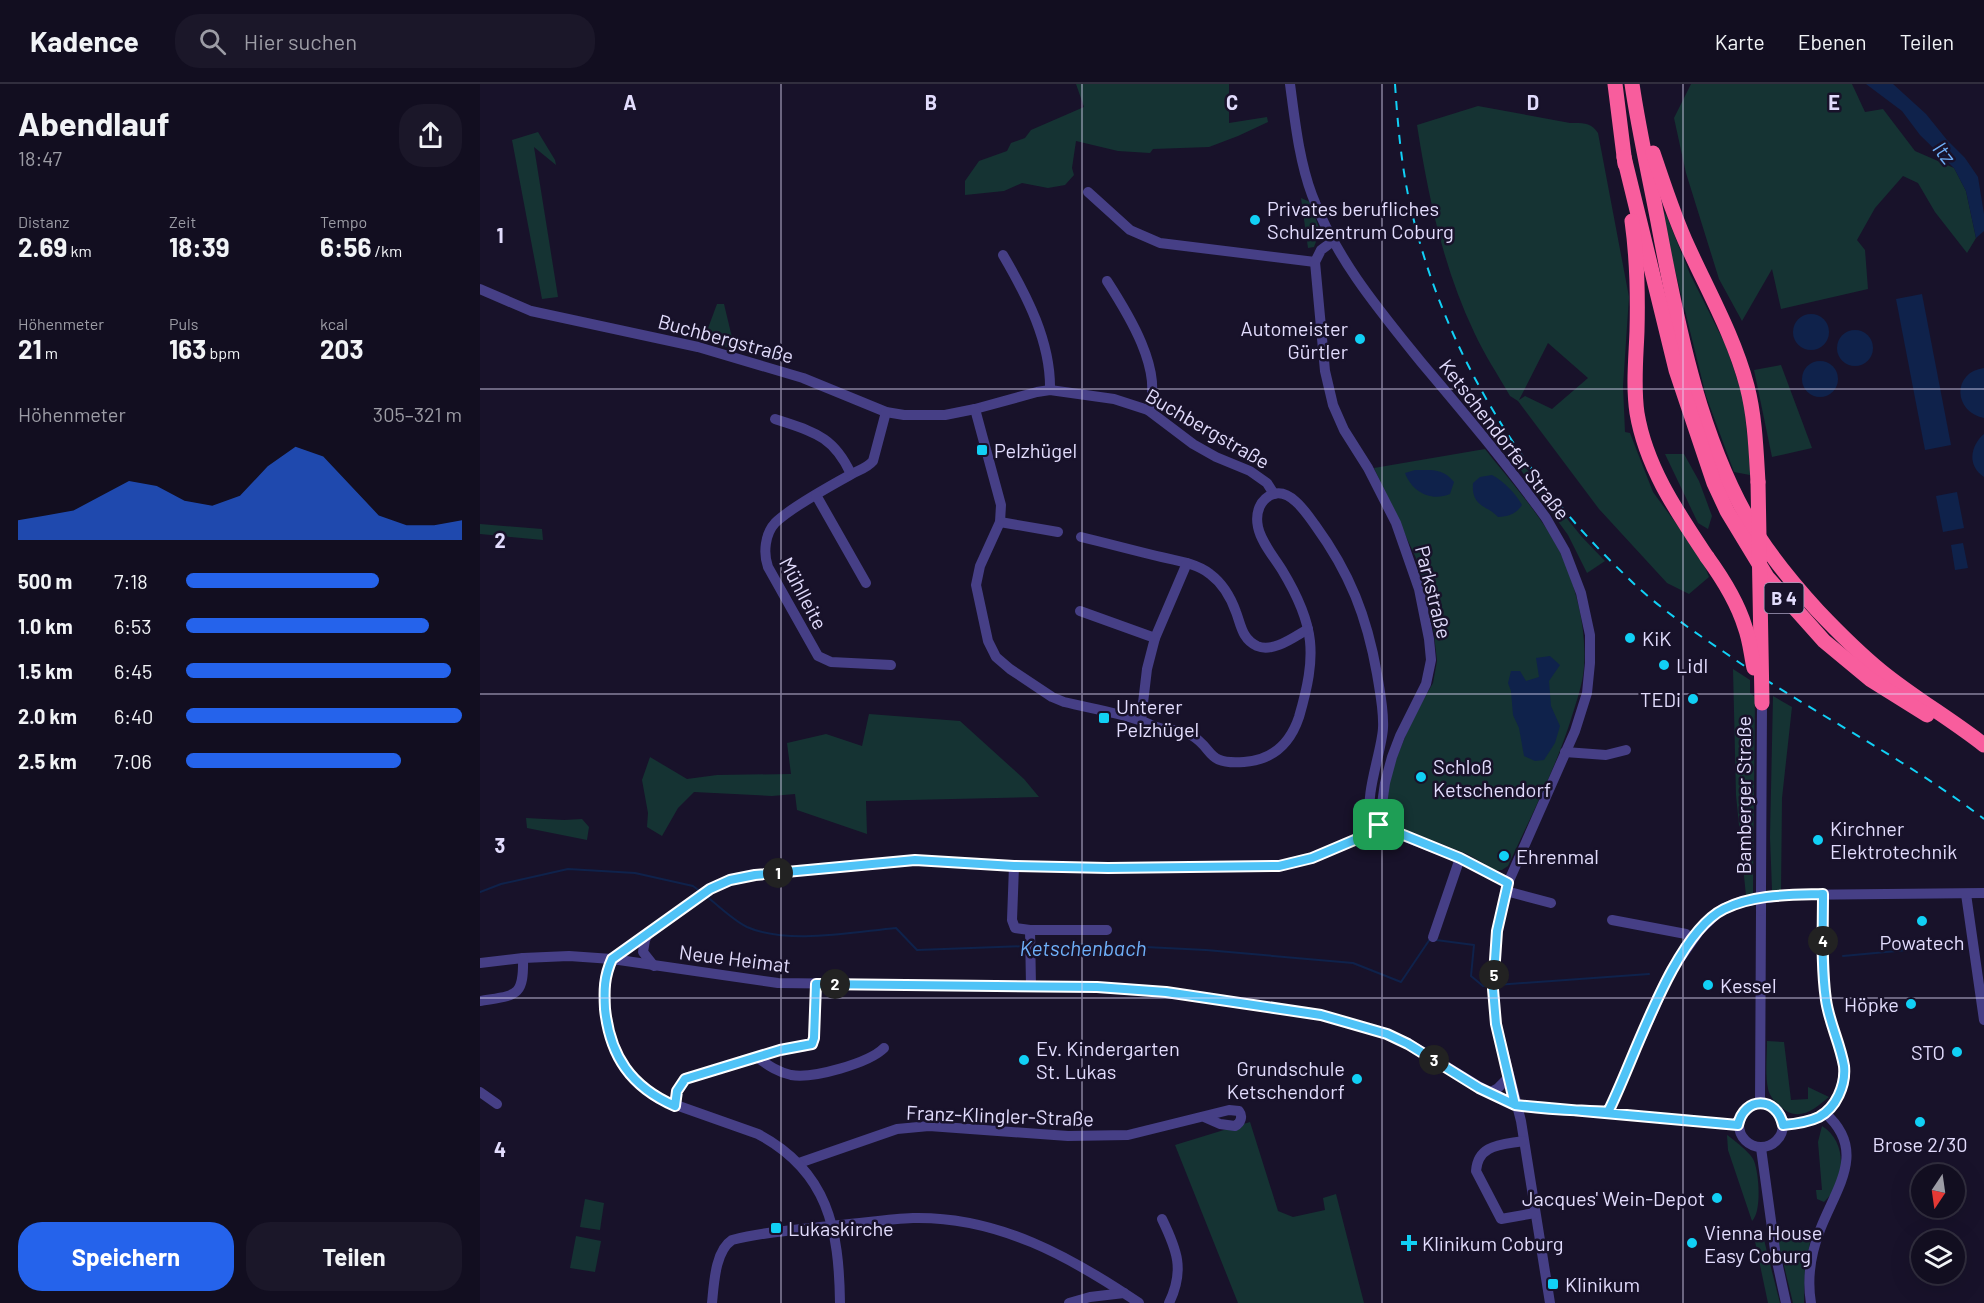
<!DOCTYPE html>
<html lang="de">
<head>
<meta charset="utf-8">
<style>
	body { margin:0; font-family:Barlow,sans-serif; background:#1b1729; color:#f1f3f6; height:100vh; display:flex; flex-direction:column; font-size:22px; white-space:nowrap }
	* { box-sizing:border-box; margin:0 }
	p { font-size:20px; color:#9c9ca5 }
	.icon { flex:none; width:33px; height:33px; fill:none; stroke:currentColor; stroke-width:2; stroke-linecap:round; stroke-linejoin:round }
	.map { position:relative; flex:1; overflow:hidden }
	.drawer { display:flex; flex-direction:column; background:#120e20; width:480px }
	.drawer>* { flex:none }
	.needle { width:39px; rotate:193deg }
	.buttons { position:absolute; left:1431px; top:1080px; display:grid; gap:12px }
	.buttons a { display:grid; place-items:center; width:54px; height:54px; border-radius:50%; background:#120e20; box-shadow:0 6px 24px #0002,0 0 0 2px #312e3e; font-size:30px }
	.pin { position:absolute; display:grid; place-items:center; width:51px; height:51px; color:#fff; margin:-26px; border-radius:12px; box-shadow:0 3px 9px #0006 }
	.km { position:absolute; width:30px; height:30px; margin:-15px; border-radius:50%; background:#222; color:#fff; font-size:16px; line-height:30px; text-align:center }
	.round { display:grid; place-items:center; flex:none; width:63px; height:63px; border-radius:24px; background:#1b1729 }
	.overview { display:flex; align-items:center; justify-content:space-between; height:102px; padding:0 18px }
	h1 { font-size:33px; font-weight:700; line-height:45px }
	.stats { display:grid; grid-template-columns:repeat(3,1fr); gap:9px; height:102px; padding:6px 18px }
	.stats div { display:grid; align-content:center }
	.stats b { font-size:26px; font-weight:700 }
	.stats small { font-size:16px; font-weight:400 }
	.stats p { font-size:16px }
	.chart { height:168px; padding:12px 18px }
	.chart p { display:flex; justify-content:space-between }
	.chart svg { width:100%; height:108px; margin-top:6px; fill:#2563eb; opacity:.7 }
	.primary-button { display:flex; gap:12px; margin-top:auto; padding:12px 18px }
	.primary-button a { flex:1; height:69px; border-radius:24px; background:#2563eb; color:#fff; font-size:24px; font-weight:700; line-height:69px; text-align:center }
	.primary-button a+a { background:#1b1729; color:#f1f3f6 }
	ul { padding:0 18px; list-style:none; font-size:20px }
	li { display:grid; grid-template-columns:96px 72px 1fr; align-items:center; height:45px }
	li i { height:15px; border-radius:8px; background:#2563eb }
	header { display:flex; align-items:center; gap:36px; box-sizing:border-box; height:84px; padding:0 30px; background:#120e20; border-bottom:2px solid #312e3e }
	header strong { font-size:28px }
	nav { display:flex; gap:33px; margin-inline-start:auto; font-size:21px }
	.search { width:420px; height:54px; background:#1b1729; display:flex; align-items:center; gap:15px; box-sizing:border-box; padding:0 21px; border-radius:24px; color:#9c9ca5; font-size:22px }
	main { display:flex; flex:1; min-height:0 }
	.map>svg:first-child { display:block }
</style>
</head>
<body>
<header>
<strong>Kadence</strong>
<div class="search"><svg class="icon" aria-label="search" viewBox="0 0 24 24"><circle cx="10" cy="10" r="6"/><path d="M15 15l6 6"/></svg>Hier suchen</div>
<nav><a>Karte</a><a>Ebenen</a><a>Teilen</a></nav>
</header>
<main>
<section class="drawer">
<div class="overview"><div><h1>Abendlauf</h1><p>18:47</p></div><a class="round"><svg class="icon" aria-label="share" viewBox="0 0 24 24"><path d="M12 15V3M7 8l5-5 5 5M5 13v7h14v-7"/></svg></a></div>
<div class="stats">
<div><p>Distanz</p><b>2.69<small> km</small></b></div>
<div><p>Zeit</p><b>18:39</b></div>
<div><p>Tempo</p><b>6:56<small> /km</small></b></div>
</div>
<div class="stats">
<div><p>Höhenmeter</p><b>21<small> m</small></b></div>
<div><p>Puls</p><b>163<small> bpm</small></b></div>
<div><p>kcal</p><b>203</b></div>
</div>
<div class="chart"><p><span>Höhenmeter</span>305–321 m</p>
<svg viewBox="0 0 160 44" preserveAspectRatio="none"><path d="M0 44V36L10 34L20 32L30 26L40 20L50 22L60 28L70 30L80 26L90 14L100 6L110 10L120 22L130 34L140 38L150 38L160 36V44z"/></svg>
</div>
<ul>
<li><b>500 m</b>7:18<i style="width:70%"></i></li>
<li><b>1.0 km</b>6:53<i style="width:88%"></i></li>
<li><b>1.5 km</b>6:45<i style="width:96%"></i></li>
<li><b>2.0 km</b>6:40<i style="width:100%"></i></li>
<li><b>2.5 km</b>7:06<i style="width:78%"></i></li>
</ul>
<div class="primary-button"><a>Speichern</a><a>Teilen</a></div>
</section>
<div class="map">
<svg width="1504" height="1219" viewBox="0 0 1504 1219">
	<rect width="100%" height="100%" fill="#18122a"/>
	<g fill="#153333" fill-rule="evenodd">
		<polygon points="596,0 749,0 749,39 787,33 788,38 758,52 729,63 673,65 670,69 638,67 596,57 592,84 594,91 585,101 568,104 542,99 524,107 485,111 485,97 499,77 527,67 531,59 545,54 551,46 604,23"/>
		<polygon points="1211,0 1372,0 1385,28 1403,25 1435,67 1474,84 1486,107 1496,154 1487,169 1455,128 1438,99 1423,92 1395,124 1377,156 1385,166 1388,205 1301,225 1292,185 1262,237 1239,195 1206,89 1194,34"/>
		<path d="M998 22 1090 39C1102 39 1111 38 1118 49L1149 213 1143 302 1145 348 1150 349 1173 408 1222 475 1229 493 1209 510 1187 499 1119 425 1038 317 1030 312C1018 291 1004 270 994 248 963 183 948 111 937 41ZM1068 259 1108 294 1072 325 1045 312 1039 316Z"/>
		<polygon points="58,48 75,76 76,81 54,63 78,213 62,215 32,56"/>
		<polygon points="821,114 830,118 840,147 834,163 828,164"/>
		<polygon points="1178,117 1187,133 1210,190 1246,262 1263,313 1271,387 1270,391 1254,388 1226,312"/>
		<polygon points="237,220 244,220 255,266 224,255"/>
		<polygon points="1301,281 1332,364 1292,373 1274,286"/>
		<path d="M1005 365C1031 398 1061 431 1080 468 1096 502 1107 545 1104 583 1103 599 1097 616 1092 632 1076 684 1051 732 1028 782L1022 786H1015L987 770 914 741 907 729 906 711 916 675 933 634 953 599 957 577 951 524 936 474 894 384Z"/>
		<polygon points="1185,370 1204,370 1219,397 1232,432 1228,445 1218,439"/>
		<polygon points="1045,383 1102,453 1125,477 1107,489 1088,451 1040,385"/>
		<polygon points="0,440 62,445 63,456 0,450"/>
		<polygon points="1253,585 1270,596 1270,609 1275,613 1273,809 1266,812 1256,711"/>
		<polygon points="1293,612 1312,623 1302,714 1301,808 1292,806 1290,753"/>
		<polygon points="389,630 480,637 544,695 559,713 386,717 387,750 317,726 315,710 292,712 214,708 198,724 182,752 167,743 168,729 162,696 170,673 207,695 237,691 311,690 307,659 346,650 382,662"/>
		<polygon points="46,734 84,736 102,735 109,743 107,756 47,744"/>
		<path d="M1287 957 1304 958 1311 1016 1328 1015V1003L1349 1013C1335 1025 1318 1039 1301 1023 1295 1018 1290 1013 1288 1005 1285 990 1287 972 1287 957Z"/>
		<polygon points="770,1038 798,1127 813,1133 845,1126 843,1114 856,1110 884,1219 758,1219 695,1061"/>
		<path d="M1342 1042C1368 1058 1366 1098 1344 1118L1337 1115 1336 1106H1342L1338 1058Z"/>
		<path d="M1247 1051C1253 1055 1272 1070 1274 1077 1279 1089 1282 1128 1272 1137L1248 1066Z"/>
		<polygon points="105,1115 124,1119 120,1146 100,1143"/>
		<polygon points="1281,1144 1300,1219 1288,1219 1273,1148"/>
		<polygon points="96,1152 121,1157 115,1188 90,1184"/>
		<polygon points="1326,1153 1331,1153 1325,1184 1324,1219 1313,1219 1298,1157"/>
	</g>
	<g fill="#0f224b">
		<polygon points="1386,0 1413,0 1446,30 1467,56 1485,74 1498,93 1504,130 1504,147 1496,154 1486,107 1474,84 1440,51 1422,27"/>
		<polygon points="1442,210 1471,361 1445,366 1416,215"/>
		<circle cx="1331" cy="248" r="18"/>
		<circle cx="1375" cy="264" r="18"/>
		<circle cx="1340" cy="295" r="18"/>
		<path d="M1504 284V334C1473 328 1472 288 1504 284Z"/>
		<path d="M1504 350V393C1487 382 1490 362 1504 350Z"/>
		<path d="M935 386C952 386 963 384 974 398L970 410C951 418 932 408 925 389Z"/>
		<path d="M1012 391C1025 398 1035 409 1042 421 1035 431 1029 432 1018 433 1007 421 991 423 993 399L1000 393Z"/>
		<polygon points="1477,408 1484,444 1463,448 1456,412"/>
		<polygon points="1483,459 1488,484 1475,486 1471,461"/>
		<polygon points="1070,572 1080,581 1069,597 1071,622 1080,642 1075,659 1064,676 1055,677 1044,672 1039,644 1033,631 1031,607 1028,599 1031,587 1040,587 1046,597 1059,593 1056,574"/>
	</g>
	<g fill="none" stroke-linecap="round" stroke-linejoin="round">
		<g stroke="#0f224b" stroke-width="2">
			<polyline points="0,808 21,800 88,785 155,789 213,802 221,808"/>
			<path d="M226 812C239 822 253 836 267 843 307 861 373 848 416 844L437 866 547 862"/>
			<polyline points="956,856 994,861 991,892 1003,902 1011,901"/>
			<polyline points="552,862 605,860 726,866 873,879 921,898 950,855"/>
			<polyline points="1363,872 1482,861"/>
			<polyline points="1016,901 1169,890"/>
		</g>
		<g stroke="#463f86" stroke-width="10">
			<path d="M810 0C815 37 819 76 832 111 856 175 899 226 941 278 984 329 1027 380 1066 434L1085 467 1101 509 1110 551V579L1107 609 1095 647 1028 799 1017 847 1013 897 1016 940 1041 1037 1070 1219"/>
			<polyline points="608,108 650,146 680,159 835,178"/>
			<polyline points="853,157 841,166 835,178 845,287 853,321 864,346 888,384 916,439 939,505 949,555 951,576 946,600 920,652 912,673 905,699 899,741"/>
			<path d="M523 171C547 212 571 258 570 306"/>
			<path d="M627 197C647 228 685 288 668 326"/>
			<polyline points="0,205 51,227 218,263 323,294 406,328 424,331 465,331 495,325 557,308 570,306 634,315 668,326 713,360 736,373 770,387 787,399 794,410"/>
			<path d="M495 325 521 421 520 438 500 482 496 501 508 557 516 573 530 585 572 613 584 618C609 624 635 628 659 636 669 639 674 644 685 645 693 646 703 646 711 651 735 665 725 681 764 678 793 676 810 660 819 633 837 571 836 542 802 486 794 473 781 458 778 443 775 429 780 414 794 410 811 405 827 430 835 441 870 489 887 533 897 590 900 608 904 627 903 644 902 667 883 715 892 734 894 740 900 742 905 745L980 774 1028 799"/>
			<path d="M406 328 393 377C386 385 378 386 370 391 350 402 310 424 295 439 285 450 283 469 288 483L338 572 351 578 411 581"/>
			<path d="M295 335C333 348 353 351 371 390"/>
			<polyline points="336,411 386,499"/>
			<polyline points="520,438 578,448"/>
			<path d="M601 453C626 459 652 466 677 472 694 476 716 479 730 490 742 499 751 514 756 528 761 541 762 555 777 562 793 569 814 553 828 545"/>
			<polyline points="600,527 675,554"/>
			<polyline points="661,636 667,585 675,554 707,479"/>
			<polyline points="1085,668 1126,671 1146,666"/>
			<polyline points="534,782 532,836 535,844 550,846 627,846"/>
			<polyline points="1281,805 1282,619"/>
			<polyline points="1026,807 1071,819"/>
			<polyline points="1486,810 1504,936"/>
			<polyline points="1132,836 1206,850 1212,856"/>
			<polyline points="550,846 551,902"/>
			<polyline points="168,850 165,856 163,868 174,882"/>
			<polyline points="953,853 980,774"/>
			<polyline points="0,879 43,874 89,872 132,875 298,899 617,903 685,908 841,931 907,950 928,959 1000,1003 1035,1021 1258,1041"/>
			<path d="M0 917C36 911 44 914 43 874"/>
			<path d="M278 974C289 982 298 988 311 991 333 995 389 979 404 964"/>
			<polyline points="0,1008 17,1020"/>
			<polyline points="1009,1009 1018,1004 1029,993"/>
			<circle cx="1281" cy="1041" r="22"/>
			<polyline points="1280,1019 1281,827"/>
			<polyline points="195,1022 197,1007 205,995 300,966 326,962 332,959 334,954 336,900"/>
			<polyline points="1128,1028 1190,889 1220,846 1242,825 1259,818 1308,811 1504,809"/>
			<path d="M1303 1041C1314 1040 1329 1038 1339 1033 1356 1024 1366 1001 1364 982 1360 959 1349 938 1346 916 1341 881 1343 845 1343 810"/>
			<path d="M1043 1057C1022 1061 998 1060 996 1087L1021 1135 1055 1129"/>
			<polyline points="1281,1064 1296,1173 1306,1219"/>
			<path d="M319 1079 417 1045 449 1042 588 1052 648 1051 749 1026 759 1027C763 1032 761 1039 755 1042L740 1040 724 1033"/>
			<path d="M682 1135C697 1166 705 1186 689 1219"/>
			<path d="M232 1219C234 1200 235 1167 252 1156 287 1147 325 1145 360 1141 384 1139 409 1135 433 1134 518 1132 591 1173 659 1219"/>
			<path d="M360 1219C359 1145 348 1087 278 1050L179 1015C144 993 129 966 125 926 124 907 123 893 132 875L230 805 250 796 275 791 435 776 534 782 628 784 799 782 832 774 891 749 899 741"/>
			<polyline points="589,1219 610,1213 644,1209"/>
			<path d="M1331 1219C1327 1195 1331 1169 1340 1146 1356 1104 1388 1067 1345 1029"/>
		</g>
		<g stroke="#f85d9d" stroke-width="15">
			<polyline points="1135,0 1145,80"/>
			<path d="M1152 0C1159 48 1170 95 1179 143 1198 245 1222 365 1279 453 1296 479 1317 504 1338 527 1358 548 1379 569 1401 587 1434 614 1471 635 1504 661"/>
			<path d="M1173 69C1184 101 1194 133 1208 163 1229 209 1254 253 1267 302 1275 333 1276 365 1278 398"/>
			<polyline points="1144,73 1196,286 1234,399 1247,427 1287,493 1344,557 1391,596 1447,631"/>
			<path d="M1152 137C1157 173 1158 210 1157 247 1156 274 1153 302 1157 329 1166 383 1197 428 1227 473"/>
		</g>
		<path stroke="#11d0f5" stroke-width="2" stroke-dasharray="9 8" stroke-linecap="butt" d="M915 0C918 45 922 89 933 133 967 271 1043 394 1146 492 1175 521 1210 545 1244 568 1328 627 1422 672 1504 735"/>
		<polyline stroke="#463f86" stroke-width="10" points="1281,827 1281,805"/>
		<g stroke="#f85d9d" stroke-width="15">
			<polyline points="1278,398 1282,619"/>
			<path d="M1227 473C1243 495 1257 517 1265 543 1270 556 1271 570 1274 584"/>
		</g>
	</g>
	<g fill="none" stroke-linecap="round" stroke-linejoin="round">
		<defs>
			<path id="route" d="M899 741 891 749 832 774 799 782 628 784 534 782 435 776 275 791 250 796 230 805 132 875C124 893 124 906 125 925 130 972 151 1003 195 1022L197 1007 205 995 300 966 332 960 334 954 336 900 617 903 686 908 841 931 907 950 928 960 999 1004 1035 1021 1258 1041C1264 1012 1297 1012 1303 1041 1314 1040 1329 1038 1339 1033 1356 1024 1366 1001 1364 982 1360 959 1349 938 1346 916 1341 881 1343 845 1343 810 1310 811 1274 810 1244 825 1193 850 1154 977 1128 1028 1097 1026 1066 1026 1035 1021L1016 940 1013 905 1017 847 1028 799 980 774 899 741"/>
		</defs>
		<use href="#route" stroke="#fff" stroke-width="12"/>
		<use href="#route" stroke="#4fc3f7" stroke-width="8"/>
	</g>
	<path fill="none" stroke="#e2dcfd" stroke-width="1.5" stroke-opacity="0.55" d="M301 0V1219M602 0V1219M902 0V1219M1203 0V1219M0 305H1504M0 610H1504M0 914H1504"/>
	<g fill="#11d0f5" stroke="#18122a" stroke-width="2">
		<circle cx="775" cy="136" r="6"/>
		<circle cx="880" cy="255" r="6"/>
		<rect x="496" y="360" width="12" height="12" rx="3"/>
		<circle cx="1150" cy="554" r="6"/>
		<circle cx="1184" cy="581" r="6"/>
		<circle cx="1213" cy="615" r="6"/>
		<rect x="618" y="628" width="12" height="12" rx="3"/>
		<circle cx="941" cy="693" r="6"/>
		<circle cx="1338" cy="756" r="6"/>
		<circle cx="1024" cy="772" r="6"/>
		<circle cx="1442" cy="837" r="6"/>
		<circle cx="1228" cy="901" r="6"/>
		<circle cx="1431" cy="920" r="6"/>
		<circle cx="1477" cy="968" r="6"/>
		<circle cx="544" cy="976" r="6"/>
		<circle cx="877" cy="995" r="6"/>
		<circle cx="1440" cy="1038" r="6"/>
		<circle cx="1237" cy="1114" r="6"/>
		<rect x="290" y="1138" width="12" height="12" rx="3"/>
		<path d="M926 1150h6v6h6v6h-6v6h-6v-6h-6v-6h6z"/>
		<circle cx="1212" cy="1159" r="6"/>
		<rect x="1067" y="1194" width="12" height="12" rx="3"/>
	</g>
	<g text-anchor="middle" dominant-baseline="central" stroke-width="5" stroke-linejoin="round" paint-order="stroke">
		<rect fill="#18122a" stroke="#a59fbe" stroke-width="1.5" x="1284.5" y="499" width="39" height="30" rx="4.5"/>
		<g font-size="18" font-weight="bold" fill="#e2dcfd">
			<text x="1304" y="514">B 4</text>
		</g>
		<g font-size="20" fill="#e2dcfd" stroke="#18122a" text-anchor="start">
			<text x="787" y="124">Privates berufliches<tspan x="787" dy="23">Schulzentrum Coburg</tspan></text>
			<text x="868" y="244" text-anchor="end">Automeister<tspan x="868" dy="23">Gürtler</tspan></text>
			<text x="514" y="366">Pelzhügel</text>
			<text x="1162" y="554">KiK</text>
			<text x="1196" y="581">Lidl</text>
			<text x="1201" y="615" text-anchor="end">TEDi</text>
			<text x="636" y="622">Unterer<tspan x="636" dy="23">Pelzhügel</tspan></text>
			<text x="953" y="682">Schloß<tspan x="953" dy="23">Ketschendorf</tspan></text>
			<text x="1350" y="744">Kirchner<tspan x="1350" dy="23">Elektrotechnik</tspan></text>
			<text x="1036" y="772">Ehrenmal</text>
			<text x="1442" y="858" text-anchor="middle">Powatech</text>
			<text x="1240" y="901">Kessel</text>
			<text x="1419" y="920" text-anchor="end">Höpke</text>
			<text x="556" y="964">Ev. Kindergarten<tspan x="556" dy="23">St. Lukas</tspan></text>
			<text x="1465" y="968" text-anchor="end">STO</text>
			<text x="865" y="984" text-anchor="end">Grundschule<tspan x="865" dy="23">Ketschendorf</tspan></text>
			<text x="1440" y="1060" text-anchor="middle">Brose 2/30</text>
			<text x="1225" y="1114" text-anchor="end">Jacques' Wein-Depot</text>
			<text x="308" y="1144">Lukaskirche</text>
			<text x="1224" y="1148">Vienna House<tspan x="1224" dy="23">Easy Coburg</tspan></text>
			<text x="942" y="1159">Klinikum Coburg</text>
			<text x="1085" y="1200">Klinikum</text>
		</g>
		<g font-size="20" fill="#e2dcfd" stroke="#18122a">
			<text transform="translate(246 254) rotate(15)">Buchbergstraße</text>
			<text transform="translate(728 344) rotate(30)">Buchbergstraße</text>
			<text transform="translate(1025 355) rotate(52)">Ketschendorfer Straße</text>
			<text transform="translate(954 508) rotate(76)">Parkstraße</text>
			<text transform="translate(324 509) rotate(62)">Mühlleite</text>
			<text transform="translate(1263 711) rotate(-90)">Bamberger Straße</text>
			<text transform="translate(255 874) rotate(7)">Neue Heimat</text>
			<text transform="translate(520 1031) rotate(2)">Franz-Klingler-Straße</text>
		</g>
		<g font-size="21" font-style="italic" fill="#6fb0f9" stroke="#18122a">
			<text transform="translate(1465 68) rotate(51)">Itz</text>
			<text x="603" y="863">Ketschenbach</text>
		</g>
	</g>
	<g font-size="20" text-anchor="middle" font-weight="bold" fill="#e2dcfd" stroke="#18122a" stroke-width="5" stroke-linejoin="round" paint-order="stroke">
		<text x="150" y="26">A</text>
		<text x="451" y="26">B</text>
		<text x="752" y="26">C</text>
		<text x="1053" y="26">D</text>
		<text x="1354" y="26">E</text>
		<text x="20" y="159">1</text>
		<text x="20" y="464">2</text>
		<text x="20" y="769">3</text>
		<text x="20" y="1073">4</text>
	</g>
</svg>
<div class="buttons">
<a><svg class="needle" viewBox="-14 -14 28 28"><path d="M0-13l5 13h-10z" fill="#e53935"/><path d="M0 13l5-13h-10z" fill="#9c9ca5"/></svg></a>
<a><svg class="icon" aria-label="layers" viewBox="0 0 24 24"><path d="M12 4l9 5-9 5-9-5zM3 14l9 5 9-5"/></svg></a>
</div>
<div class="pin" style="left:899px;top:741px;background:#1e9e55"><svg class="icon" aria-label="arrive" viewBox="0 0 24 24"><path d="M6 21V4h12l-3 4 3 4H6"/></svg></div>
<b class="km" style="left:298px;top:789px">1</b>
<b class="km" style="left:355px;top:900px">2</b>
<b class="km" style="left:954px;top:976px">3</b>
<b class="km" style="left:1343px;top:857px">4</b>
<b class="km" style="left:1014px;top:891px">5</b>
</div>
</main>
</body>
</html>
